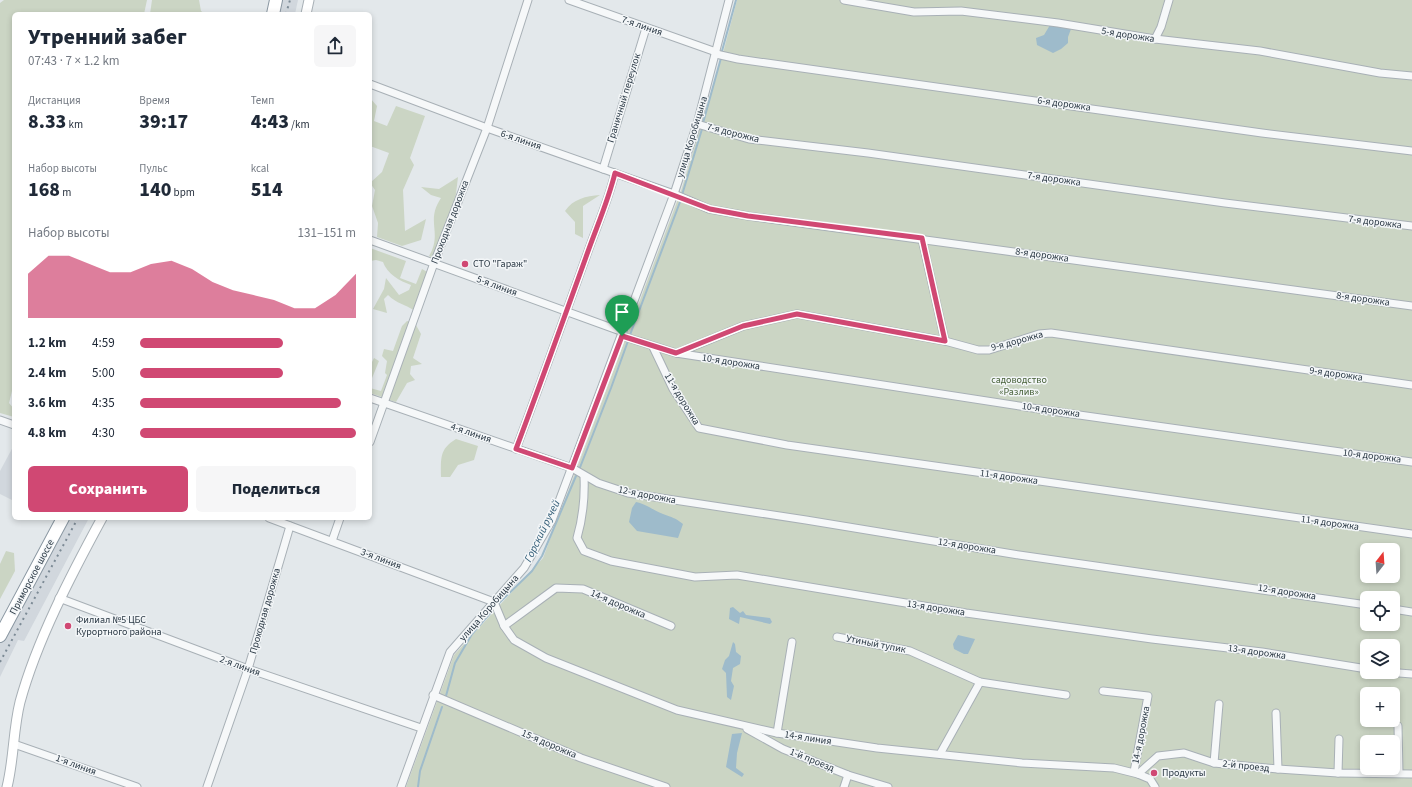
<!DOCTYPE html>
<html lang="ru">
<head>
<meta charset="utf-8">
<style>
	body { margin:0; font-family:"Source Sans 3",sans-serif; background:#f6f6f7; color:#1f2937; height:100vh; display:flex; flex-direction:column; font-size:15px; white-space:nowrap }
	* { box-sizing:border-box; margin:0 }
	p { font-size:13px; color:#747a83 }
	.icon { flex:none; width:22px; height:22px; fill:none; stroke:currentColor; stroke-width:2; stroke-linecap:round; stroke-linejoin:round }
	.map { position:relative; flex:1; overflow:hidden }
	.details { position:absolute; left:12px; top:12px; width:360px; height:508px; display:flex; flex-direction:column; background:#fff; border-radius:6px; box-shadow:0 2px 6px #0003 }
	.details>* { flex:none }
	.needle { width:26px; rotate:17deg }
	.tools { position:absolute; left:1360px; top:543px; display:grid; gap:8px }
	.tools a { display:grid; place-items:center; width:40px; height:40px; border-radius:6px; background:#fff; box-shadow:0 2px 6px #0003; font-size:20px }
	.pin { position:absolute; display:grid; place-items:center; width:34px; height:34px; color:#fff; margin:-41px -17px; border-radius:50% 50% 50% 0; rotate:-45deg; box-shadow:0 0 4px #0007 }
	.pin .icon { rotate:45deg }
	.round { display:grid; place-items:center; flex:none; width:42px; height:42px; border-radius:6px; background:#f6f6f7 }
	.headline { display:flex; align-items:center; justify-content:space-between; height:68px; padding:0 16px }
	h1 { font-size:22px; font-weight:800; line-height:30px }
	.metrics { display:grid; grid-template-columns:repeat(3,1fr); gap:6px; height:68px; padding:4px 16px }
	.metrics div { display:grid; align-content:center }
	.metrics b { font-size:20px; font-weight:800 }
	.metrics small { font-size:11px; font-weight:400 }
	.metrics p { font-size:11px }
	.chart { height:112px; padding:8px 16px }
	.chart p { display:flex; justify-content:space-between }
	.chart svg { width:100%; height:72px; margin-top:4px; fill:#d04873; opacity:.7 }
	.primary-button { display:flex; gap:8px; margin-top:auto; padding:8px 16px }
	.primary-button a { flex:1; height:46px; border-radius:6px; background:#d04873; color:#fff; font-size:16px; font-weight:800; line-height:46px; text-align:center }
	.primary-button a+a { background:#f6f6f7; color:#1f2937 }
	ul { padding:0 16px; list-style:none; font-size:13px }
	li { display:grid; grid-template-columns:64px 48px 1fr; align-items:center; height:30px }
	li i { height:10px; border-radius:5px; background:#d04873 }
	.map>svg:first-child { display:block }
</style>
</head>
<body>
<div class="map">
<svg width="1412" height="787" viewBox="0 0 1412 787">
	<rect width="100%" height="100%" fill="#e3e8eb"/>
	<g fill="#d1d7dd">
		<polygon points="281,0 298,0 295,14 277,14"/>
		<polygon points="14,445 14,501 0,494 0,471"/>
		<polygon points="67,518 89,518 24,641 18,640 0,677 0,643"/>
	</g>
	<g fill="#cbd5c4" fill-rule="evenodd">
		<polygon points="4,0 147,0 144,14 14,14 14,391 12,391 9,403 14,409 14,417 0,413 0,3"/>
		<polygon points="152,0 199,0 201,11 205,14 150,14"/>
		<path d="M737 0H1412V787H406L454 655 543 558 681 191 723 53ZM1367 550H1393V576H1367ZM1367 598H1393V624H1367ZM1367 646H1393V672H1367ZM1367 694H1393V720H1367ZM1367 742H1393V768H1367Z"/>
		<polygon points="370,98 377,106 374,121 387,126 396,106 425,116 410,158 414,165 403,190 405,231 426,219 421,240 402,246 377,237 378,223 372,206 375,190 370,183 382,172 389,153 370,146"/>
		<path d="M458 177 455 202 433 258 429 256C443 232 425 222 441 198L431 195 421 187 439 189Z"/>
		<path d="M600 195 583 206V238L575 234V222L565 211C573 199 586 196 600 195Z"/>
		<path d="M370 248 406 261 400 278 416 284 422 269 429 273 415 311C405 304 397 304 388 295L384 299 387 313 373 309 384 289 386 278 399 295 409 290 411 285C400 281 387 274 383 262L376 260 370 261Z"/>
		<polygon points="407,321 411,322 385,398 370,393 370,388 381,391 387,375 385,373 387,361 382,356 384,349 393,351 402,326"/>
		<polygon points="416,325 421,334 413,358 422,364 411,366 410,374 415,380 407,383 396,402 389,400"/>
		<polygon points="374,358 379,361 370,383 370,366"/>
		<path d="M456 439 478 446 474 460 458 465 450 477H441C441 459 439 449 456 439Z"/>
		<polygon points="6,551 14,553 15,571 0,599 0,564"/>
	</g>
	<g fill="#9ebbcb">
		<polygon points="1050,25 1071,29 1068,37 1068,43 1061,49 1053,53 1037,45 1036,38 1044,35"/>
		<path d="M636 502C649 505 652 510 663 514 673 518 674 517 683 524L678 538 637 531 629 522 632 508Z"/>
		<polygon points="733,607 740,613 743,611 746,615 770,618 772,622 770,624 740,617 739,624 729,619 730,608"/>
		<polygon points="958,635 975,639 968,654 964,654 954,649 953,644"/>
		<polygon points="733,642 735,644 736,652 741,656 740,664 733,668 731,681 734,686 731,700 727,697 726,673 722,669 725,660 729,656"/>
		<polygon points="742,733 737,753 736,768 744,774 742,777 726,767 732,734"/>
	</g>
	<g fill="none" stroke-linecap="round" stroke-linejoin="round">
		<g stroke="#9ebbcb" stroke-width="2">
			<polyline points="722,51 736,0"/>
			<polyline points="703,123 721,58"/>
			<polyline points="682,195 702,129"/>
			<polyline points="630,335 680,202"/>
			<polyline points="579,470 611,388 628,341"/>
			<polyline points="497,605 532,571 542,556 576,476"/>
			<polyline points="446,696 455,663 472,634 492,611"/>
			<polyline points="418,787 420,771 442,707"/>
		</g>
		<defs>
			<g id="street">
				<polyline points="569,0 716,52"/>
				<polyline points="844,0 914,12 961,11 1058,23 1155,39 1260,51 1380,73 1412,76"/>
				<polyline points="1155,39 1161,27 1169,0"/>
				<polyline points="716,54 738,59 1262,133 1412,151"/>
				<polyline points="370,84 487,128 674,194 709,209 748,216 1412,306"/>
				<polyline points="697,124 749,139 868,153 1225,203 1412,226"/>
				<polyline points="603,169 646,28"/>
				<polyline points="922,239 945,341"/>
				<polyline points="370,240 623,332"/>
				<polyline points="622,336 676,353 1065,413 1412,462"/>
				<polyline points="653,347 673,389 699,428 787,445 1412,534"/>
				<polyline points="677,353 743,326 797,314 945,341 978,350 989,350 1039,334 1051,333 1412,385"/>
				<polyline points="370,398 572,468 598,483 628,493 806,520 1019,555 1367,605"/>
				<polyline points="0,420 14,425"/>
				<polyline points="370,442 434,263 487,128 528,0"/>
				<path d="M516 449C540 385 563 321 586 257 596 228 608 202 615 173"/>
				<path d="M584 476C585 498 583 517 577 538L584 551 611 561 695 577 737 575 966 613 1152 639 1262 652 1367 669"/>
				<polyline points="269,518 494,602 504,626 514,640 546,658 677,710 777,733 877,748 1022,763 1114,768 1138,774 1150,779 1155,787"/>
				<polyline points="332,541 340,518"/>
				<polyline points="59,598 248,669 421,728"/>
				<polyline points="1393,609 1412,612"/>
				<polyline points="504,626 556,588 583,589 671,626"/>
				<polyline points="837,637 910,651 980,682 1066,695"/>
				<polyline points="1386,672 1412,674"/>
				<polyline points="1103,691 1148,696 1134,772"/>
				<polyline points="433,695 581,758 666,787"/>
				<polyline points="1276,713 1278,769"/>
				<polyline points="1398,726 1399,773"/>
				<polyline points="747,729 783,749 848,775 888,787"/>
				<polyline points="777,733 792,642"/>
				<polyline points="14,744 137,787"/>
				<polyline points="940,754 980,682"/>
				<polyline points="1214,763 1219,704"/>
				<polyline points="1338,773 1339,739"/>
				<polyline points="1138,774 1158,756 1184,753 1214,763 1278,769 1338,773 1412,774"/>
				<polyline points="207,787 248,669 290,526"/>
				<polyline points="401,787 450,652 524,568 552,520 674,194 697,124 729,0"/>
				<polyline points="844,787 848,775"/>
			</g>
			<g id="secondary">
				<polyline points="306,14 309,0"/>
				<path d="M7 787C14 759 13 730 20 702 37 640 71 575 102 518"/>
			</g>
			<g id="highway">
				<polyline points="273,14 276,0"/>
				<polyline points="0,636 63,518"/>
			</g>
		</defs>
		<use href="#street" stroke="#a8b0b6" stroke-width="9"/>
		<use href="#secondary" stroke="#a8b0b6" stroke-width="11"/>
		<use href="#highway" stroke="#8a97a2" stroke-width="14"/>
		<use href="#street" stroke="#f6f8f9" stroke-width="7"/>
		<use href="#secondary" stroke="#fff" stroke-width="9"/>
		<use href="#highway" stroke="#fff" stroke-width="12"/>
		<g stroke="#7c8a95" stroke-width="2" stroke-dasharray="2 4" stroke-linecap="butt">
			<polyline points="286,14 290,0"/>
			<polyline points="0,662 78,518"/>
		</g>
	</g>
	<g fill="none" stroke-linecap="round" stroke-linejoin="round">
		<defs>
			<path id="route" d="M615 173 710 209 748 216 922 238 945 341 797 314 743 326 676 353 622 336 572 468 516 449C540 385 563 321 586 257 596 228 608 202 615 173Z"/>
		</defs>
		<use href="#route" stroke="#fff" stroke-width="8"/>
		<use href="#route" stroke="#d04873" stroke-width="5"/>
	</g>
	<g fill="#d04873" stroke="#f3f6f8" stroke-width="1.5">
		<circle cx="465" cy="264" r="4"/>
		<circle cx="68" cy="626" r="4"/>
		<circle cx="1154" cy="773" r="4"/>
	</g>
	<g text-anchor="middle" dominant-baseline="central" stroke-width="3" stroke-linejoin="round" paint-order="stroke">
		<g font-size="10" fill="#2a3844" stroke="#f3f6f8">
			<text transform="translate(642 26) rotate(19)">7-я линия</text>
			<text transform="translate(1128 35) rotate(9)">5-я дорожка</text>
			<text transform="translate(624 98) rotate(-73)">Граничный переулок</text>
			<text transform="translate(1064 104) rotate(8)">6-я дорожка</text>
			<text transform="translate(733 133) rotate(14)">7-я дорожка</text>
			<text transform="translate(692 137) rotate(-73)">улица Коробицына</text>
			<text transform="translate(521 140) rotate(19)">6-я линия</text>
			<text transform="translate(1054 179) rotate(8)">7-я дорожка</text>
			<text transform="translate(450 222) rotate(-69)">Проходная дорожка</text>
			<text transform="translate(1375 222) rotate(7)">7-я дорожка</text>
			<text transform="translate(1042 255) rotate(8)">8-я дорожка</text>
			<text transform="translate(497 286) rotate(20)">5-я линия</text>
			<text transform="translate(1363 299) rotate(8)">8-я дорожка</text>
			<text transform="translate(1017 341) rotate(-15)">9-я дорожка</text>
			<text transform="translate(731 362) rotate(9)">10-я дорожка</text>
			<text transform="translate(1336 374) rotate(8)">9-я дорожка</text>
			<text transform="translate(682 399) rotate(59)">11-я дорожка</text>
			<text transform="translate(1051 410) rotate(8)">10-я дорожка</text>
			<text transform="translate(471 433) rotate(19)">4-я линия</text>
			<text transform="translate(1372 456) rotate(7)">10-я дорожка</text>
			<text transform="translate(1009 477) rotate(8)">11-я дорожка</text>
			<text transform="translate(647 495) rotate(11)">12-я дорожка</text>
			<text transform="translate(1330 523) rotate(8)">11-я дорожка</text>
			<text transform="translate(967 546) rotate(9)">12-я дорожка</text>
			<text transform="translate(381 559) rotate(21)">3-я линия</text>
			<text transform="translate(32 577) rotate(-62)">Приморское шоссе</text>
			<text transform="translate(1287 592) rotate(9)">12-я дорожка</text>
			<text transform="translate(618 604) rotate(23)">14-я дорожка</text>
			<text transform="translate(489 608) rotate(-49)">улица Коробицына</text>
			<text transform="translate(936 608) rotate(9)">13-я дорожка</text>
			<text transform="translate(265 611) rotate(-74)">Проходная дорожка</text>
			<text transform="translate(876 644) rotate(11)">Утиный тупик</text>
			<text transform="translate(1257 652) rotate(8)">13-я дорожка</text>
			<text transform="translate(240 666) rotate(20)">2-я линия</text>
			<text transform="translate(1141 735) rotate(-79)">14-я дорожка</text>
			<text transform="translate(808 738) rotate(9)">14-я линия</text>
			<text transform="translate(549 744) rotate(23)">15-я дорожка</text>
			<text transform="translate(812 760) rotate(22)">1-й проезд</text>
			<text transform="translate(76 765) rotate(20)">1-я линия</text>
			<text transform="translate(1246 766) rotate(6)">2-й проезд</text>
		</g>
		<g font-size="10" fill="#2a3844" stroke="#f3f6f8" text-anchor="start">
			<text x="473" y="264">СТО "Гараж"</text>
			<text x="76" y="620">Филиал №5 ЦБС<tspan x="76" dy="12">Курортного района</tspan></text>
			<text x="1162" y="773">Продукты</text>
		</g>
		<g font-size="10" fill="#466037" stroke="#f3f6f8">
			<text x="1019" y="380">садоводство<tspan x="1019" dy="12">«Разлив»</tspan></text>
		</g>
		<g font-size="11" font-style="italic" fill="#345e78" stroke="#f3f6f8">
			<text transform="translate(542 531) rotate(-64)">Горский ручей</text>
		</g>
	</g>
</svg>
<div class="tools">
<a><svg class="needle" viewBox="-14 -14 28 28"><path d="M0-13l5 13h-10z" fill="#e53935"/><path d="M0 13l5-13h-10z" fill="#747a83"/></svg></a>
<a><svg class="icon" aria-label="locate" viewBox="0 0 24 24"><circle cx="12" cy="12" r="6"/><path d="M12 2v4M12 18v4M2 12h4M18 12h4"/></svg></a>
<a><svg class="icon" aria-label="layers" viewBox="0 0 24 24"><path d="M12 4l9 5-9 5-9-5zM3 14l9 5 9-5"/></svg></a>
<a>+</a>
<a>−</a>
</div>
<div class="pin" style="left:622px;top:336px;background:#1e9e55"><svg class="icon" aria-label="arrive" viewBox="0 0 24 24"><path d="M6 21V4h12l-3 4 3 4H6"/></svg></div>
<section class="details">
<div class="headline"><div><h1>Утренний забег</h1><p>07:43 · 7 × 1.2 km</p></div><a class="round"><svg class="icon" aria-label="share" viewBox="0 0 24 24"><path d="M12 15V3M7 8l5-5 5 5M5 13v7h14v-7"/></svg></a></div>
<div class="metrics">
<div><p>Дистанция</p><b>8.33<small> km</small></b></div>
<div><p>Время</p><b>39:17</b></div>
<div><p>Темп</p><b>4:43<small> /km</small></b></div>
</div>
<div class="metrics">
<div><p>Набор высоты</p><b>168<small> m</small></b></div>
<div><p>Пульс</p><b>140<small> bpm</small></b></div>
<div><p>kcal</p><b>514</b></div>
</div>
<div class="chart"><p><span>Набор высоты</span>131–151 m</p>
<svg viewBox="0 0 160 44" preserveAspectRatio="none"><path d="M0 44V17L10 6L20 6L30 11L40 16L50 16L60 11L70 9L80 14L90 22L100 27L110 30L120 33L130 38L140 38L150 30L160 17V44z"/></svg>
</div>
<ul>
<li><b>1.2 km</b>4:59<i style="width:66%"></i></li>
<li><b>2.4 km</b>5:00<i style="width:66%"></i></li>
<li><b>3.6 km</b>4:35<i style="width:93%"></i></li>
<li><b>4.8 km</b>4:30<i style="width:100%"></i></li>
</ul>
<div class="primary-button"><a>Сохранить</a><a>Поделиться</a></div>
</section>
</div>
</body>
</html>
